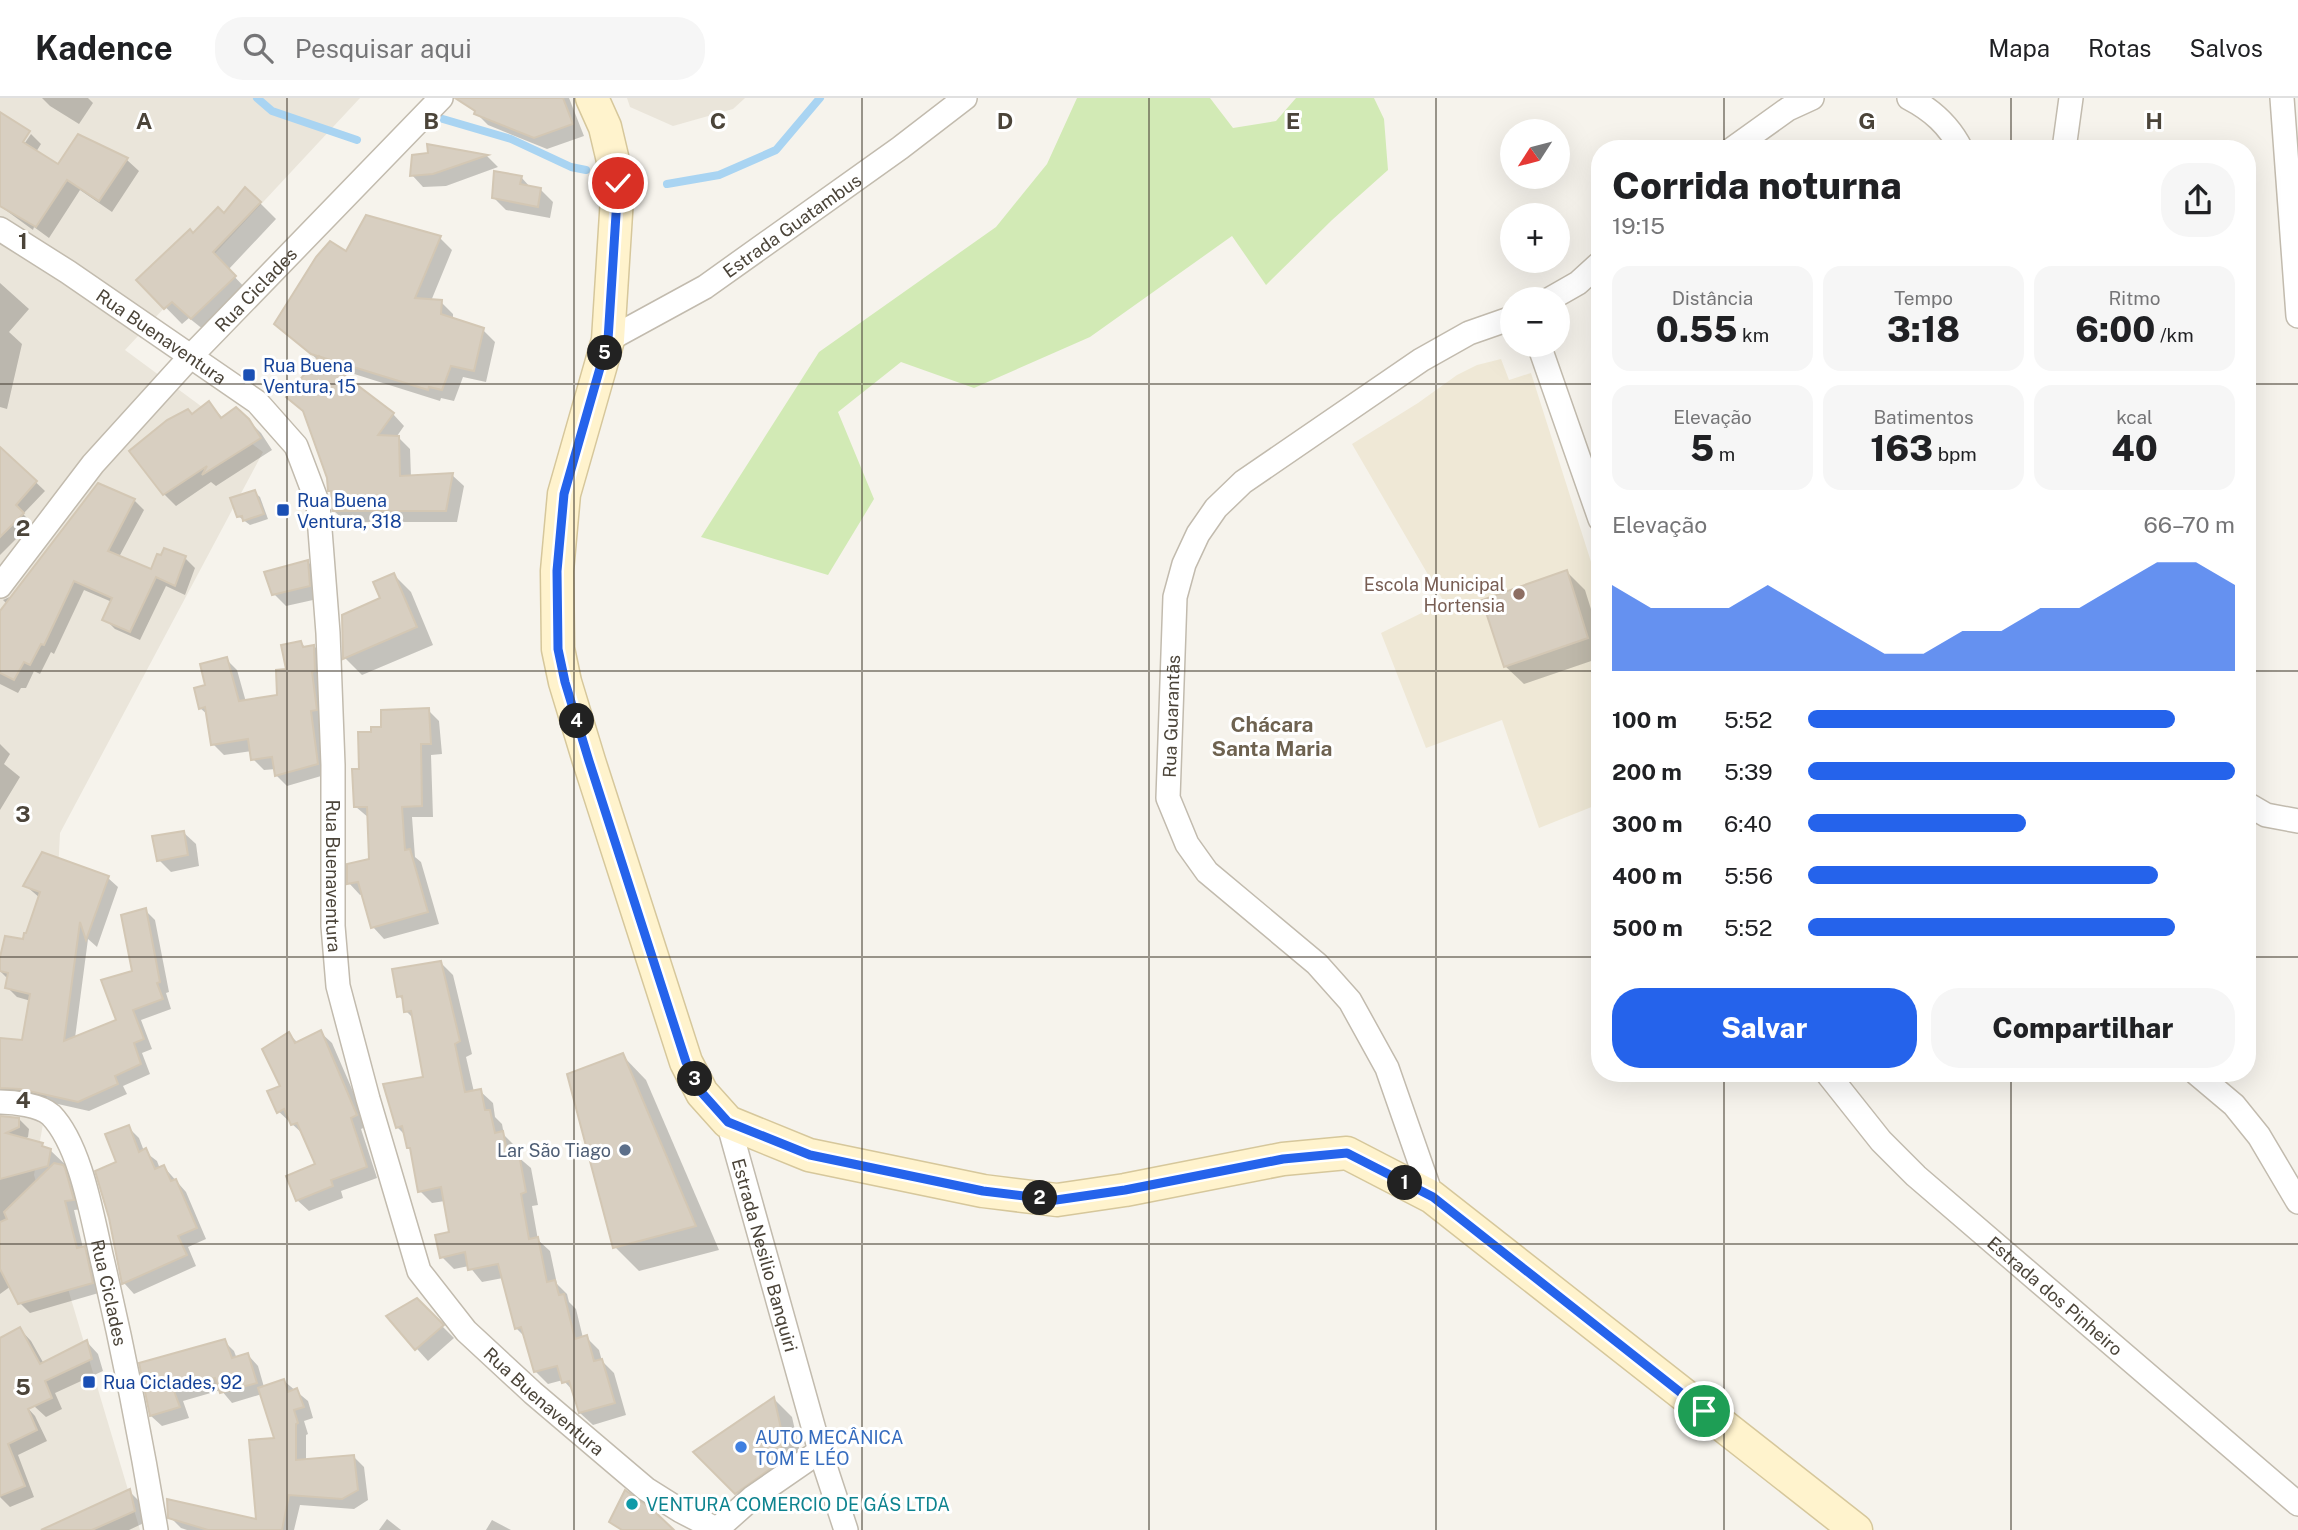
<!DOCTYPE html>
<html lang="pt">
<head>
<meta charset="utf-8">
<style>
	body { margin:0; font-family:"Public Sans",sans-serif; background:#f6f6f6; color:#202124; height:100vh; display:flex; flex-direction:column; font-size:26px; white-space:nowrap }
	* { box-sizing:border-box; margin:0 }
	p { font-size:23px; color:#757577 }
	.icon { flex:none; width:38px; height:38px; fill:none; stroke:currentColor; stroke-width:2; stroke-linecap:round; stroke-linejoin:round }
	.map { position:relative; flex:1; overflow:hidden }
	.panel { position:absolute; left:1591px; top:42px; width:665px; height:942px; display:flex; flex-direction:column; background:#fff; border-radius:28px; box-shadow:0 7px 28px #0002 }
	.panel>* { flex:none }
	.needle { width:46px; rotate:234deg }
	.controls { position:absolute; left:1500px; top:21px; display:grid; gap:14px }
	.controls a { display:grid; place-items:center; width:70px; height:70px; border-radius:50%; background:#fff; box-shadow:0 7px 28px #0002; font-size:35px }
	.pin { position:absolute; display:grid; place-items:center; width:60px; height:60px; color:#fff; margin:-30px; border:4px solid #fff; border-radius:50%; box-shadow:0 2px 7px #0007 }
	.km { position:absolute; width:35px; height:35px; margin:-18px; border-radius:50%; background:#222; color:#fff; font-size:19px; line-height:35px; text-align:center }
	.round { display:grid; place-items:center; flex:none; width:74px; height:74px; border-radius:28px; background:#f6f6f6 }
	.headline { display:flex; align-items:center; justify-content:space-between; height:119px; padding:0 21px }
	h1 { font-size:38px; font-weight:800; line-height:52px }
	.metrics { display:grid; grid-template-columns:repeat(3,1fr); gap:10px; height:119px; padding:7px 21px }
	.metrics div { display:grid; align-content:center; border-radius:18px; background:#f6f6f6; text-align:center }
	.metrics b { font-size:35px; font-weight:800 }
	.metrics small { font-size:19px; font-weight:400 }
	.metrics p { font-size:19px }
	.chart { height:196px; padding:14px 21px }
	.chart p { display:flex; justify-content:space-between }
	.chart svg { width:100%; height:126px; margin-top:7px; fill:#2563eb; opacity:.7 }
	.button { display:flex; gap:14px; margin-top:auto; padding:14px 21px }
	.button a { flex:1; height:80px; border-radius:28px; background:#2563eb; color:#fff; font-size:28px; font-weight:800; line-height:80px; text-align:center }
	.button a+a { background:#f6f6f6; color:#202124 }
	ul { padding:0 21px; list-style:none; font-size:23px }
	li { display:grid; grid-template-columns:112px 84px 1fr; align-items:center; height:52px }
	li i { height:18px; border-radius:9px; background:#2563eb }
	header { display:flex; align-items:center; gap:42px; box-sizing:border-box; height:98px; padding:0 35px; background:#fff; border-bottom:2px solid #e0e0e0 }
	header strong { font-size:33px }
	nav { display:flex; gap:38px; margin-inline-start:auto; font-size:24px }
	.search { width:490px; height:63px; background:#f6f6f6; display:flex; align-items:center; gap:18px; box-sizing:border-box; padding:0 24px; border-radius:28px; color:#757577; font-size:26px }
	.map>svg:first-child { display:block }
</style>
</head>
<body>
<header>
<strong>Kadence</strong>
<div class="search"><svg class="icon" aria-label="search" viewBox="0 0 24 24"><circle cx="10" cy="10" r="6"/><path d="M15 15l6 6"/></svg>Pesquisar aqui</div>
<nav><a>Mapa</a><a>Rotas</a><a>Salvos</a></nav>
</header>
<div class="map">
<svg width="2298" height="1432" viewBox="0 0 2298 1432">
	<rect width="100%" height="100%" fill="#f6f3ec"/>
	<g fill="#eae5da">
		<polygon points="0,0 360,0 125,252 263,354 60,735 46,1009 34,1077 140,1432 0,1432"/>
		<polygon points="627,0 745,0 733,11 673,28 630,9"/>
	</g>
	<polygon fill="#efe8d6" points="1501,261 1509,282 1531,275 1599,489 1599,706 1539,730 1502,622 1426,650 1381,535 1444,504 1352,346 1418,305 1457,277 1477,267"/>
	<polygon fill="#d2eab5" points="1077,0 1210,0 1233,30 1276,23 1296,0 1374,0 1384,21 1388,72 1332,122 1266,187 1232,138 1090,239 974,290 901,264 838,314 874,401 828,477 701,439 819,254 996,129 1047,66"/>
	<g fill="#0003">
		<polygon points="42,0 88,0 93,5 79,26 50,8"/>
		<polygon points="479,0 569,0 584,38 547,51 488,27 476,15"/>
		<polygon points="0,16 29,35 17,50 20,52 31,36 41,46 36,54 59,69 79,39 127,62 139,73 112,114 80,92 49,140 34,129 33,132 0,108"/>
		<polygon points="429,48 487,58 498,69 446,88 423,89 412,77 430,57"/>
		<polygon points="521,79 531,90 541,92 553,104 550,120 506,112 494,100"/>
		<polygon points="260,105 276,121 228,172 251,196 209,236 189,220 182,226 139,182 193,137 224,117"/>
		<polygon points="440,140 452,152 431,203 441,204 453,216 453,222 483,232 495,244 486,284 463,279 454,303 441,300 440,303 332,269 393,316 404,328 397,338 410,351 411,379 452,377 464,388 457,424 346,424 334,413 329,379 305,316 288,299 318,262 276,226 346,155"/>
		<polygon points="0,185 29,211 9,234 22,246 7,311 0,309"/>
		<polygon points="209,306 223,320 248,322 261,335 272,352 216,388 211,384 176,408 164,396"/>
		<polygon points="3,353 45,393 23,416 32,425 0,457 0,357"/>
		<polygon points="254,394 260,399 268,421 250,427 238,418"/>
		<polygon points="134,402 144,412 119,459 152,473 185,460 195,470 185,497 166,488 140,542 115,531 105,521 112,504 84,492 54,556 51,554 40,576 34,573 26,590 21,590 18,595 0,586 0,516 7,506 3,502 12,498"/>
		<polygon points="308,464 320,476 322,500 286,508 274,496"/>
		<polygon points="1567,474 1585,492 1600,540 1600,560 1524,586 1505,568"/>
		<polygon points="394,477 411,494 433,547 362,577 345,560 382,501"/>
		<polygon points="301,545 306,550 314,548 325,559 328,676 287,688 276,677 276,671 264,672 253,661 252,653 224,657 213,646 208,617 200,610 207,588 226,561 237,572 246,604 279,599"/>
		<polygon points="428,612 439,623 442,656 431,657 433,719 412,719 415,759 421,764 439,826 384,841 373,829 363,796 360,797 349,785 371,762 369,720 356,709 361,673 373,635"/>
		<polygon points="0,646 10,656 4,666 20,679 0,712"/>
		<polygon points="183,734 196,746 199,768 171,774 159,762"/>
		<polygon points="108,780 118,789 97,849 88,841 75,940 118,923 134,874 145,812 155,822 169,894 166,895 171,911 141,922 152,951 142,955 150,976 123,988 127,996 89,1013 31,1000 0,1006 0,943 24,943 31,903 17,899 7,889 9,882 0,873 0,867 24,843 40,800 26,788"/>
		<polygon points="441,865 453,877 472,956 466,959 474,994 480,993 493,1005 495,1019 502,1026 504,1037 515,1048 517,1058 531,1070 538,1107 532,1108 538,1142 550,1153 557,1186 567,1196 569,1204 576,1211 583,1240 586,1239 599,1252 602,1263 614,1275 626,1317 593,1327 580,1315 575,1295 563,1282 548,1286 536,1274 526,1240 516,1230 503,1180 482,1184 469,1168 454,1171 442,1159 451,1136 445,1103 432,1105 420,1093 412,1053 408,1049 405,1037 397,1029 425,980 415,922 406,913 405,904 399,898"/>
		<polygon points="320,934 332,945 368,1028 361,1031 377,1080 341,1093 343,1100 309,1113 297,1102 318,1067 305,1038 277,1012 289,936 298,945"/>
		<polygon points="622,957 646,982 719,1152 639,1173 615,1149"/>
		<polygon points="0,1019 19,1021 29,1031 28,1039 23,1042 50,1052 69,1070 83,1111 74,1112 83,1150 94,1160 102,1194 30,1215 20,1205 11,1188 0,1196"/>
		<polygon points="128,1029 139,1040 144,1053 157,1063 160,1071 164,1069 186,1094 206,1141 188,1149 196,1168 134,1196 124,1185 118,1065"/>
		<polygon points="417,1203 454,1240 428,1263 388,1219"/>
		<polygon points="20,1231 31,1243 44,1266 87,1244 98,1256 103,1273 55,1295 62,1311 46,1319 34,1308 0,1253 0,1242"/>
		<polygon points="224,1243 234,1253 237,1261 248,1257 258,1268 264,1289 284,1283 308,1303 313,1320 304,1323 308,1336 306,1337 306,1363 353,1358 364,1369 368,1402 354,1411 300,1407 294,1432 187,1432 181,1430 170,1419 258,1423 277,1341 262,1296 232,1305 221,1292 183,1303 189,1320 162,1328 151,1318 141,1266"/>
		<polygon points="0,1292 25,1307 35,1318 47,1343 18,1357 34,1399 10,1409 0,1399"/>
		<polygon points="774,1301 792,1319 802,1363 791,1387 755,1413 696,1354"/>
		<polygon points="129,1393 141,1405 146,1424 129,1432 74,1432"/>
		<polygon points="387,1421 401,1432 379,1432"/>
		<polygon points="492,1422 511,1432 486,1432"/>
	</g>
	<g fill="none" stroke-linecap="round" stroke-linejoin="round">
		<g stroke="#a9d4f2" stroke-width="8">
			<polyline points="257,0 272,13 357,42"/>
			<polyline points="436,19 511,41 571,69 586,72"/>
			<polyline points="667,86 719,77 776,52 820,0"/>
		</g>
	</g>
	<g fill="#d8cfc1" stroke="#d3c7b4" stroke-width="2">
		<polygon points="455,0 563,0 573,26 534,40 474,16 475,13"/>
		<polygon points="0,14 30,33 23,44 58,66 78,36 128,60 99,103 67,82 36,129 0,108"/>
		<polygon points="427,46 488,57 433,76 410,78 412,57 428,55"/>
		<polygon points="494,73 522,78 520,86 541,90 538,109 492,100"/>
		<polygon points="245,89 261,104 213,154 236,178 191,221 172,204 164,211 136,182 190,131 193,135 218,109 224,115"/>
		<polygon points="366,117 441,138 415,200 442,202 441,216 484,230 474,273 451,268 442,292 429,289 428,292 311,256 274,226 316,159 330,143 346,153"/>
		<polygon points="319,258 394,315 378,337 399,338 400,378 453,375 446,413 333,413 331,393 328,393 327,380 303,313 286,299"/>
		<polygon points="209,303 221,320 236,309 249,321 261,340 202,377 207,368 163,397 129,353 167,322 188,311 192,316"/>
		<polygon points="0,349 37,383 16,407 24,415 0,439"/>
		<polygon points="98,385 135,401 108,453 151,471 157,456 161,457 164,450 186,458 175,488 156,479 130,534 102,522 112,500 74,483 44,547 41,546 30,567 24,564 14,582 0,575 0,513"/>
		<polygon points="255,392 264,416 243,423 242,418 237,419 230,400"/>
		<polygon points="308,462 310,488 272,497 264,474"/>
		<polygon points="1567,472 1588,540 1504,569 1482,502"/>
		<polygon points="394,475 417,529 343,561 342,517 380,500 373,484"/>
		<polygon points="301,543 303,549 314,547 315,573 312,574 317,612 311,613 318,666 275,678 272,659 251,662 248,641 211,647 205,609 199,611 194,590 205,587 200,566 227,559 239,603 277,597 276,572 286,571 281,547"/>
		<polygon points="429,610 431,646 421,646 422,708 402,709 405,752 410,751 428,814 371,830 358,784 347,786 347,766 369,761 367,709 354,709 352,671 359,671 358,634 371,634 371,629 381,629 381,612"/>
		<polygon points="184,733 188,757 157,763 152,738"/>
		<polygon points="42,754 109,778 86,842 80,824 64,943 116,922 101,882 132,873 121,817 146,810 160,884 157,885 163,901 133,912 144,941 134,945 141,966 115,978 118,986 78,1004 20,991 0,990 0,940 22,942 30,896 5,890 8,875 0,873 0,859 5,838 23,841 24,835 26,835 40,794 23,788"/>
		<polygon points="441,863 460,943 455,946 465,994 481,991 485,1012 490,1012 495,1035 503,1033 508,1058 519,1056 526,1094 521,1096 529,1141 538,1139 547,1184 555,1182 559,1197 564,1196 575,1241 587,1237 594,1263 602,1261 615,1305 579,1315 569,1283 562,1285 557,1268 534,1274 521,1229 515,1231 498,1166 468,1172 465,1154 440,1160 435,1137 449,1134 441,1089 418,1094 410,1050 407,1050 402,1028 396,1030 383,986 423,979 411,913 404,914 402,898 397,899 392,871"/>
		<polygon points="321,932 357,1017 351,1020 367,1069 331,1082 333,1088 296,1103 286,1078 315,1066 297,1025 291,1027 284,1011 277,1015 276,1013 267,993 280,988 262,951 289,934 295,945"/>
		<polygon points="623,955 696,1128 613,1150 567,976"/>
		<polygon points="0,1018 19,1020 19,1029 6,1035 43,1045 42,1048 51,1051 48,1068 0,1081"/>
		<polygon points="129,1027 139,1054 146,1050 155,1071 164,1067 171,1083 176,1081 197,1130 178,1138 187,1157 122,1186 109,1120 95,1073 116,1064 105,1036"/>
		<polygon points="54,1065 63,1067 65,1070 74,1102 65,1103 77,1150 85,1148 93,1185 18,1206 0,1171 0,1124 7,1121 4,1114"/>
		<polygon points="417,1200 444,1227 415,1252 386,1218"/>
		<polygon points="20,1229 40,1266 87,1242 92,1261 45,1283 52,1300 28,1311 37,1332 8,1346 25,1388 0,1398 0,1240"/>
		<polygon points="225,1241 232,1260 248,1255 257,1285 220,1295 215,1280 174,1293 180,1309 150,1318 139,1265"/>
		<polygon points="284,1281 288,1294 297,1290 304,1309 294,1312 298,1325 296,1326 296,1362 354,1357 358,1392 342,1401 289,1397 282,1432 208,1432 168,1420 167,1401 256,1421 249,1342 274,1340 258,1290"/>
		<polygon points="774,1299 784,1344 773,1369 735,1396 693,1354"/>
		<polygon points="130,1391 135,1413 92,1432 41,1432"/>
		<polygon points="625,1392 653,1412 674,1432 622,1432 609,1424"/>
	</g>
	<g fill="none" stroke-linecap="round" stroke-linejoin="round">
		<defs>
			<g id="street">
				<path d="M1909 0C1932 12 1949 27 1961 51"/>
				<polyline points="2282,0 2298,218"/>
				<polyline points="1732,51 1788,11 1812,0"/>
				<polyline points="2064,51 2071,0"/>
				<path id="s1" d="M0 131 68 174 257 304 296 348 318 406 328 535 333 667V828L338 888 368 1001 419 1173 466 1233 533 1295 646 1391 681 1413 716 1431"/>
				<polyline points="1550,201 1578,185 1600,165"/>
				<path id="s2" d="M608 242 705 189 900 50 965 0"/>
				<polyline points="1539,247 1600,421"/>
				<path id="s3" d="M0 488 93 366 191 258 441 0"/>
				<polyline points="2247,706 2266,717 2298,723"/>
				<path id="s4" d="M1827 975 1881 1043 1916 1078 2298 1406"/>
				<polyline points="2196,975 2234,1007 2259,1038 2298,1104"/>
				<path id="s5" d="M0 1004C14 1004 40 1007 51 1017 81 1048 92 1119 102 1161 123 1251 141 1341 156 1432"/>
				<path id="s6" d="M728 1024 820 1353 846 1432"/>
				<path id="s7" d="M1432 1099 1387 970 1350 903 1317 866 1207 774 1187 746 1168 700 1175 499 1184 466 1198 436 1216 410 1243 384 1421 262 1469 235 1512 220"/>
				<polyline points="716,1432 752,1400 820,1353"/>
			</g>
			<polyline id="secondary" points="592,0 605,29 618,84 608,242 564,396 557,473 558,551 565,584 589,663 686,964 702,995 728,1024 809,1057 983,1093 1057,1102 1125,1092 1283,1061 1347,1055 1432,1099 1856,1432"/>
		</defs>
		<use href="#street" stroke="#c2bbae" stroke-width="26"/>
		<use href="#secondary" stroke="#d6c79b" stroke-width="35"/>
		<use href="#street" stroke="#fff" stroke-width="23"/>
		<use href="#secondary" stroke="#fff3cd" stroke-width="32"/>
	</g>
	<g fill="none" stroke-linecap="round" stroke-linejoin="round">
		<defs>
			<polyline id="route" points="618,85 608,242 564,396 557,473 558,551 565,584 589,663 686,964 702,995 728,1024 810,1057 983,1093 1056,1102 1125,1092 1283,1061 1347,1055 1433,1099 1704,1313"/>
		</defs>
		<use href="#route" stroke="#fff" stroke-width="14"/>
		<use href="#route" stroke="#2563eb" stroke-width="9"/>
	</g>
	<path fill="none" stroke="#4b4439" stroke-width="2" stroke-opacity="0.55" d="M287 0V1432M574 0V1432M862 0V1432M1149 0V1432M1436 0V1432M1724 0V51M2011 0V51M0 286H1600M2247 286H2298M0 573H1600M2247 573H2298M0 859H1600M2247 859H2298M1724 975V1432M2011 975V1432M0 1146H2298"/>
	<g fill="#1a4fb4" stroke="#fff" stroke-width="2.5">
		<rect x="242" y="270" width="14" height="14" rx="3.5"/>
		<rect x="276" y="405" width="14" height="14" rx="3.5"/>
		<rect x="82" y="1277" width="14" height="14" rx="3.5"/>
	</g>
	<circle fill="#8d6e63" stroke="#fff" stroke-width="2.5" cx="1519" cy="496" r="7"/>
	<circle fill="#5c6f8a" stroke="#fff" stroke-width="2.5" cx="625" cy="1052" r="7"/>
	<circle fill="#3f7fe0" stroke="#fff" stroke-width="2.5" cx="741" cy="1349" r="7"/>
	<circle fill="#0f9aa8" stroke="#fff" stroke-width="2.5" cx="632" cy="1406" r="7"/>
	<g text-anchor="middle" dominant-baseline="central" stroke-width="6" stroke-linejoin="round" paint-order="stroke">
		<g font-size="18" fill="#4b4439" stroke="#fff">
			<text stroke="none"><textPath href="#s2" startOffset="217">Estrada Guatambus</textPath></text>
			<text stroke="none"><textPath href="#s3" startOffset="392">Rua Ciclades</textPath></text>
			<text stroke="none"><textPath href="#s1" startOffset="194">Rua Buenaventura</textPath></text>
			<text stroke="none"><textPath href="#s7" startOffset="572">Rua Guarantãs</textPath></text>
			<text stroke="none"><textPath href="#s1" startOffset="803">Rua Buenaventura</textPath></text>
			<text stroke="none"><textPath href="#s6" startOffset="138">Estrada Nesilio Banquiri</textPath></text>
			<text stroke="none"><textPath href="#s5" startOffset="242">Rua Ciclades</textPath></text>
			<text stroke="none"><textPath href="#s4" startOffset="320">Estrada dos Pinheiro</textPath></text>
			<text stroke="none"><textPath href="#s1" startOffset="1391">Rua Buenaventura</textPath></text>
		</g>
		<g font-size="18" fill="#164399" stroke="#fff" text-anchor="start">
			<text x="263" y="267">Rua Buena<tspan x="263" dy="21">Ventura, 15</tspan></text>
			<text x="297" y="402">Rua Buena<tspan x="297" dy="21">Ventura, 318</tspan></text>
			<text x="103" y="1284">Rua Ciclades, 92</text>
		</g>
		<g font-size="18" fill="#785e54" stroke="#fff" text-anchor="end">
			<text x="1505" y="486">Escola Municipal<tspan x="1505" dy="21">Hortensia</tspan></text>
		</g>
		<g font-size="18" fill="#4e5e75" stroke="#fff" text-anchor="end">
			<text x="611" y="1052">Lar São Tiago</text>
		</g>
		<g font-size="18" fill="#366cbe" stroke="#fff" text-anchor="start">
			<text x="755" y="1339">AUTO MECÂNICA<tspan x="755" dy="21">TOM E LÉO</tspan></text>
		</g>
		<g font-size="18" fill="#0d838f" stroke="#fff" text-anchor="start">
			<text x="646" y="1406">VENTURA COMERCIO DE GÁS LTDA</text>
		</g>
		<g font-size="21" font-weight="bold" fill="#6e6250" stroke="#fff">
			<text x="1272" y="626">Chácara<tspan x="1272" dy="24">Santa Maria</tspan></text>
		</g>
	</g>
	<g font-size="23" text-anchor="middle" font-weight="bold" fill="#4b4439" stroke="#fff" stroke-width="6" stroke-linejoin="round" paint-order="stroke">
		<text x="144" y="31">A</text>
		<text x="431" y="31">B</text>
		<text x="718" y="31">C</text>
		<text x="1005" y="31">D</text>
		<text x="1293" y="31">E</text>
		<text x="1867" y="31">G</text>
		<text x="2154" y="31">H</text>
		<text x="23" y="151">1</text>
		<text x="23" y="438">2</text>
		<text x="23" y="724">3</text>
		<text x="23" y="1010">4</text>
		<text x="23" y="1297">5</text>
	</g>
</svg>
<div class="controls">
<a><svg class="needle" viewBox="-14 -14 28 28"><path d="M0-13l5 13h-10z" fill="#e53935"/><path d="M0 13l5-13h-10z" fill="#757577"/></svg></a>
<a>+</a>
<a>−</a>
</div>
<div class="pin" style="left:1704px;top:1313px;background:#1e9e55"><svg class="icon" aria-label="arrive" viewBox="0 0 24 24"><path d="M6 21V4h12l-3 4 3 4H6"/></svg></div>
<div class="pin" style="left:618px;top:85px;background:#d93025"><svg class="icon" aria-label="check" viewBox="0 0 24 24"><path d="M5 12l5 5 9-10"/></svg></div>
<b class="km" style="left:1405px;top:1085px">1</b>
<b class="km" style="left:1040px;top:1100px">2</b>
<b class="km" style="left:695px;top:981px">3</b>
<b class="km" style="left:577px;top:623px">4</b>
<b class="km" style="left:605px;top:255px">5</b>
<section class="panel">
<div class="headline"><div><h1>Corrida noturna</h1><p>19:15</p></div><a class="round"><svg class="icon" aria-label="share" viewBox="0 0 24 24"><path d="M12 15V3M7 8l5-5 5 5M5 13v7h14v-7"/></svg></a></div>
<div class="metrics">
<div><p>Distância</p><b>0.55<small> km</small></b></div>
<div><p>Tempo</p><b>3:18</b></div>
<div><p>Ritmo</p><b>6:00<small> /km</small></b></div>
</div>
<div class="metrics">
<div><p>Elevação</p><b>5<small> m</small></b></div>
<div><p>Batimentos</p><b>163<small> bpm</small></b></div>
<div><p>kcal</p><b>40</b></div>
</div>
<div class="chart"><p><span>Elevação</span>66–70 m</p>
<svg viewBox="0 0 160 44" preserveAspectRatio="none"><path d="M0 44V14L10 22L20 22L30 22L40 14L50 22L60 30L70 38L80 38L90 30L100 30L110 22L120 22L130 14L140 6L150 6L160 14V44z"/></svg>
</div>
<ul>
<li><b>100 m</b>5:52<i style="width:86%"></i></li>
<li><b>200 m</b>5:39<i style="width:100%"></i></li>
<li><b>300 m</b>6:40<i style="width:51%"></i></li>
<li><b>400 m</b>5:56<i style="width:82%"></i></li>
<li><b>500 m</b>5:52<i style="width:86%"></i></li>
</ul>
<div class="button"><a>Salvar</a><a>Compartilhar</a></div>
</section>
</div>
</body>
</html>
